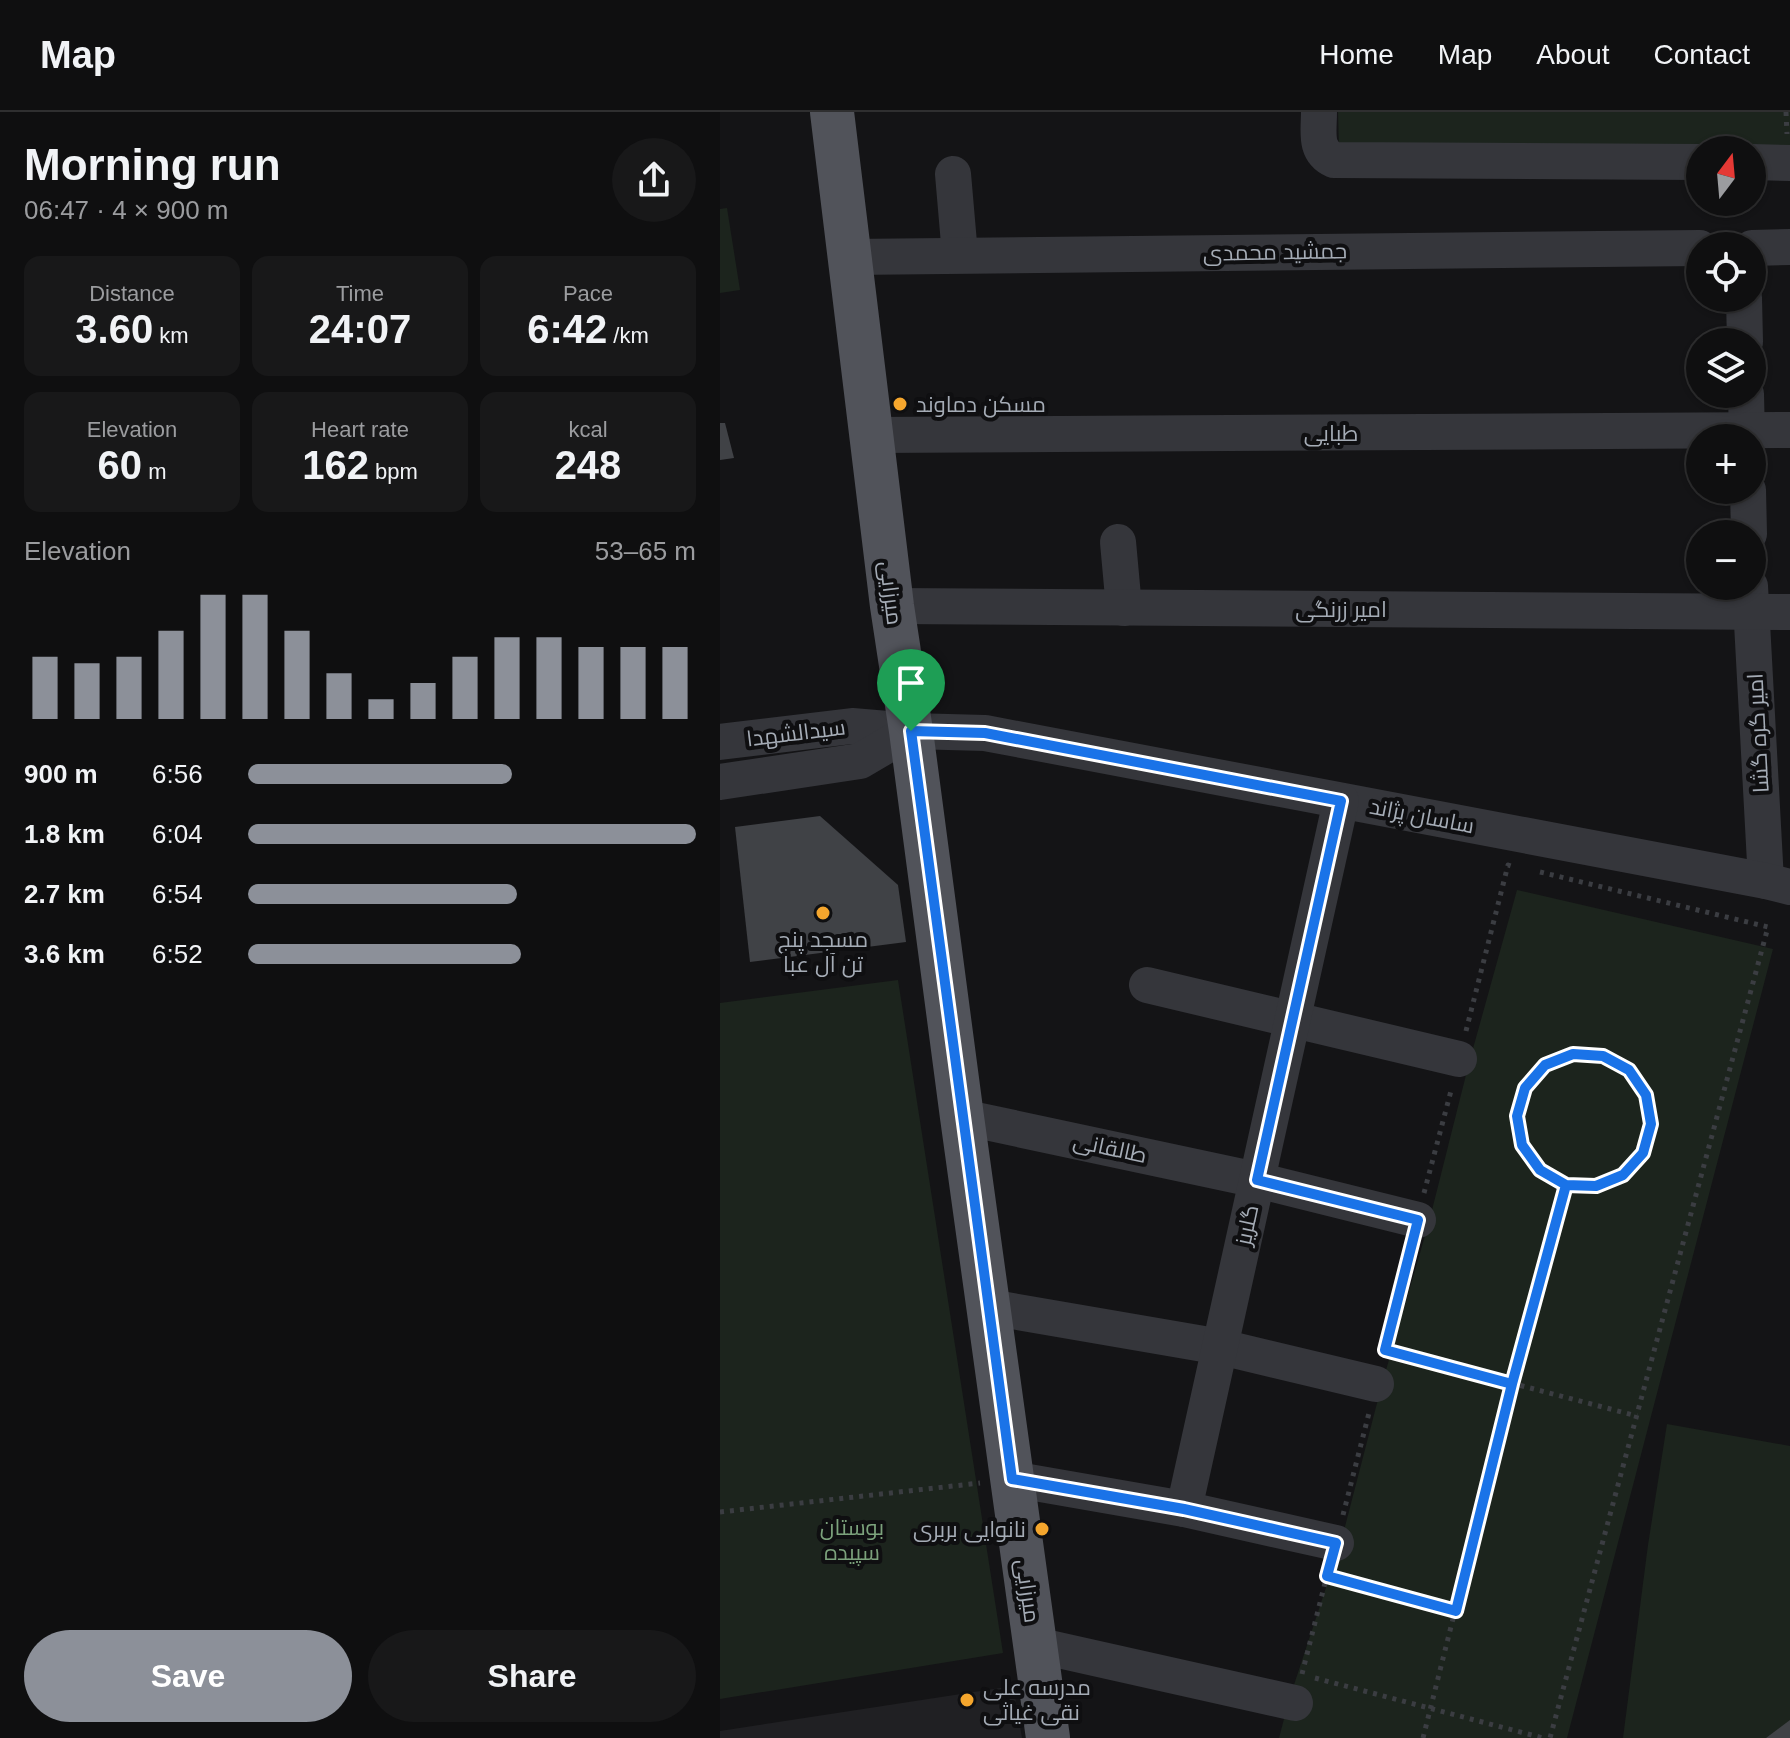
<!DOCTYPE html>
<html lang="en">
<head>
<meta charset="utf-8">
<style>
	body { margin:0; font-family:Helvetica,Cairo,sans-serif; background:#181819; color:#f1f3f6; height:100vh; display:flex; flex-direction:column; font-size:30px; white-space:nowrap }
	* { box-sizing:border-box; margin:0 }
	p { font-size:26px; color:#9b9c9f }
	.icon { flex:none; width:44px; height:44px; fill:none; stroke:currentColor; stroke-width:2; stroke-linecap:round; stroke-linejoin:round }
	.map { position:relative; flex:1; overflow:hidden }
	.details { display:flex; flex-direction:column; background:#0f0f10; width:720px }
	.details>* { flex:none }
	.needle { width:52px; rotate:16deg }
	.fabs { position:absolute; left:966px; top:24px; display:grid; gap:16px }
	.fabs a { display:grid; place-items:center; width:80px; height:80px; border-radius:50%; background:#0f0f10; box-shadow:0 2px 6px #0004,0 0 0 2px #2f2f30; font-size:40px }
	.pin { position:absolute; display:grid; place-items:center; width:68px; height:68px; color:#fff; margin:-82px -34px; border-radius:50% 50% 50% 0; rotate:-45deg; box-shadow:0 0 8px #0007 }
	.pin .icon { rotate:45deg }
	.round { display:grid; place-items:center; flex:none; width:84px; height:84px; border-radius:42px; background:#181819 }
	.head { display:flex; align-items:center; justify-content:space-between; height:136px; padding:0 24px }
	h1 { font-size:44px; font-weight:700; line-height:60px }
	.metrics { display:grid; grid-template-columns:repeat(3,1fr); gap:12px; height:136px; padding:8px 24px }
	.metrics div { display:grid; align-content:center; border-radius:16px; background:#181819; text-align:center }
	.metrics b { font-size:40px; font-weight:700 }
	.metrics small { font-size:22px; font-weight:400 }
	.metrics p { font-size:22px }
	.chart { height:224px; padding:16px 24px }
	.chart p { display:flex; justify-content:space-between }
	.chart svg { width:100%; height:144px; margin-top:8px; stroke:#8c9099; stroke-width:6 }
	.button { display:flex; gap:16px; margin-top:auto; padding:16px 24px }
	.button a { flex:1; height:92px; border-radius:48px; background:#8c9099; color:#fff; font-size:32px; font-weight:700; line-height:92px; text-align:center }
	.button a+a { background:#181819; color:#f1f3f6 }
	ul { padding:0 24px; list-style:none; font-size:26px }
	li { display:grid; grid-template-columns:128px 96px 1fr; align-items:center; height:60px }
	li i { height:20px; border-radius:10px; background:#8c9099 }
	header { display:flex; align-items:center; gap:48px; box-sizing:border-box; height:112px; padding:0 40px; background:#0f0f10; border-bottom:2px solid #2f2f30 }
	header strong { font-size:38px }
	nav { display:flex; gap:44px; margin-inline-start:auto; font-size:28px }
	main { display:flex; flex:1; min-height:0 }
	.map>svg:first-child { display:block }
</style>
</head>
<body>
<header>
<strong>Map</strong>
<nav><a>Home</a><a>Map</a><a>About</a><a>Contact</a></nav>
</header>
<main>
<section class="details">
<div class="head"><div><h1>Morning run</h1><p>06:47 · 4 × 900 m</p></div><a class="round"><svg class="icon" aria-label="share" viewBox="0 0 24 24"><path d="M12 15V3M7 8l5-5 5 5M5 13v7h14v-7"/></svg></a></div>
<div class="metrics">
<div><p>Distance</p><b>3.60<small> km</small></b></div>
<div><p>Time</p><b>24:07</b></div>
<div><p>Pace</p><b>6:42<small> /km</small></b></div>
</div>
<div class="metrics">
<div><p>Elevation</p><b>60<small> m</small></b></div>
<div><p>Heart rate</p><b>162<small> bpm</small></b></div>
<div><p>kcal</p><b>248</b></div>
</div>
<div class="chart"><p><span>Elevation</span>53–65 m</p>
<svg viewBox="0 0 160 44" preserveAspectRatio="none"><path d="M5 44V25M15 44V27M25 44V25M35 44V17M45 44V6M55 44V6M65 44V17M75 44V30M85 44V38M95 44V33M105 44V25M115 44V19M125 44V19M135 44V22M145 44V22M155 44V22"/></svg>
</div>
<ul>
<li><b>900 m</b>6:56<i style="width:59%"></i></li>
<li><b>1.8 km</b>6:04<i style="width:100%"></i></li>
<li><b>2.7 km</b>6:54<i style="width:60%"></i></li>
<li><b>3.6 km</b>6:52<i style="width:61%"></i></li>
</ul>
<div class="button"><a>Save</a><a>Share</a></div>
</section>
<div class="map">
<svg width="1070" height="1626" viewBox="0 0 1070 1626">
	<rect width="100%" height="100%" fill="#141416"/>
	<polygon fill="#202023" points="293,1574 302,1626 0,1626 0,1619"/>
	<g fill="#1c241d">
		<polygon points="618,0 1070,0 1070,44 1032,38 619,37"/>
		<polygon points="7,96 20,178 0,181 0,97"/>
		<polygon points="797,778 1053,837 847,1626 559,1626 569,1588 621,1430 662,1272 709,1110 749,951"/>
		<polygon points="178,868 283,1541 0,1587 0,891"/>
		<polygon points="947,1312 1070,1334 1070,1626 903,1626 928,1433"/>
	</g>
	<g fill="#404246">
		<polygon points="0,311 5,311 14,346 0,348"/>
		<polygon points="100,704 178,773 186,830 30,850 15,715"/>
		<polygon points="1070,1608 1070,1626 1046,1626"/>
	</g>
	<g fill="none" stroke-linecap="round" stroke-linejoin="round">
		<g stroke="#3b3d42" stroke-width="5" stroke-dasharray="4 6" stroke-linecap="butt">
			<polyline points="1066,0 1067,22"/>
			<polyline points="820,760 1048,815 830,1626"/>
			<polyline points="746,919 788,753 791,754"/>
			<circle cx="864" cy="1008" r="66"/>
			<polyline points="704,1081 732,975"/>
			<polyline points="665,1238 917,1304"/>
			<polyline points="663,1244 690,1138"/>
			<polyline points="0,1400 260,1371"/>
			<polyline points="623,1403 649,1301"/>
			<polyline points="607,1464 736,1499"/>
			<polyline points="582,1562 608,1459"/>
			<polyline points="595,1566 823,1626"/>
			<polyline points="703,1626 792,1272 846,1073"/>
		</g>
		<g stroke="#35363b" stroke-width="36">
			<path d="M599 0C599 20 594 39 614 48L980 50"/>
			<polyline points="1032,50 1070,51"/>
			<polyline points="233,62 240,143"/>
			<polyline points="1032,136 1070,135"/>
			<polyline points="130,145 980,136"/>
			<polyline points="1024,186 1025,230"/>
			<polyline points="1026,282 1027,326"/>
			<polyline points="151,323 1070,318"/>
			<polyline points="1028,378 1029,422"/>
			<polyline points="398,430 404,496"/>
			<polyline points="1030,474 1046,769"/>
			<polyline points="172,494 1070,500"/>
			<polyline points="0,630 132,614 191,619 265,621 1046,769 1070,775"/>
			<polyline points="0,670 140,649 191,619"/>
			<polyline points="427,873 739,947"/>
			<polyline points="242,1005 537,1068 698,1108"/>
			<polyline points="269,1195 501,1235 656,1272"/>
			<polyline points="292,1367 464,1397 616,1431"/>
			<polyline points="464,1397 621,689"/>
			<polyline points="316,1533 575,1591"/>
		</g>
		<polyline stroke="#51535a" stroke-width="44" points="112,0 172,494 191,619 242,1005 328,1626"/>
	</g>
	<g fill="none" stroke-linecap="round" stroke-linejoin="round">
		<defs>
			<polyline id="route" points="191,619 292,1367 464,1397 616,1431 607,1464 736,1499 792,1272 846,1073 876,1074 903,1063 923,1041 931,1012 926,983 909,958 883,944 853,942 825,953 805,976 797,1004 802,1033 820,1058 846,1073 792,1272 665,1238 698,1108 537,1068 621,689 265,621 191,619"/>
		</defs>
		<use href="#route" stroke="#fff" stroke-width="16"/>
		<use href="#route" stroke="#1a73e8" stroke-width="10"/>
	</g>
	<g fill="#f5a62d" stroke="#0f0f11" stroke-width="3">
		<circle cx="180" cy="292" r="8"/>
		<circle cx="103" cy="801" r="8"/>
		<circle cx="322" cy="1417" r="8"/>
		<circle cx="247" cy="1588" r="8"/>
	</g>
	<g text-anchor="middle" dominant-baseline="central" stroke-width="8" stroke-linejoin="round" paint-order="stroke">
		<g font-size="22" fill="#a5acb6" stroke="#0f0f11">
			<text transform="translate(555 140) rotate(-1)">جمشید محمدی</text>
			<text x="611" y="321">طبایی</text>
			<text transform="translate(171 481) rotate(83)">میرزایی</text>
			<text x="621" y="497">امیر زرنگی</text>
			<text transform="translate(76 621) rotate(-7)">سیدالشهدا</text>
			<text transform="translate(1038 621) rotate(-93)">امیر گره گشا</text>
			<text transform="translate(702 704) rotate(11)">ساسان پژاند</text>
			<text transform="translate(390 1036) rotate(12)">طالقانی</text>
			<text transform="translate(527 1113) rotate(-78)">گلریز</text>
			<text transform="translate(308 1479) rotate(82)">میرزایی</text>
		</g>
		<g font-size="22" fill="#a5acb6" stroke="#0f0f11" text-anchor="start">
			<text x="196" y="292">مسکن دماوند</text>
			<text x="103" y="827" text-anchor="middle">مسجد پنج<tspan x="103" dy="25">تن آل عبا</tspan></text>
			<text x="306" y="1417" text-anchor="end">نانوایی بربری</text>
			<text x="263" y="1575">مدرسه علی<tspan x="263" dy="25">نقی غیاثی</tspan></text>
		</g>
		<g font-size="22" fill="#7ca27c" stroke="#0f0f11">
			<text x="132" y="1415">بوستان<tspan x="132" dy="25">سپیده</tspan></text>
		</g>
	</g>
</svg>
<div class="fabs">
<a><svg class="needle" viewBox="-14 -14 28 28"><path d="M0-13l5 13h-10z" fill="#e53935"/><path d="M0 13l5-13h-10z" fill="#9b9c9f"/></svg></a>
<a><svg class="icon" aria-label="locate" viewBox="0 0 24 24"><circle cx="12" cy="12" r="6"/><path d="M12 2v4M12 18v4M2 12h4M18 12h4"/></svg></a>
<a><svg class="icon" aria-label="layers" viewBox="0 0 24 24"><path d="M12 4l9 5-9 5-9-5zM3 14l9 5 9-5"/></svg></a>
<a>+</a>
<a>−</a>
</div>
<div class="pin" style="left:191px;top:619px;background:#1e9e55"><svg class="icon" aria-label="arrive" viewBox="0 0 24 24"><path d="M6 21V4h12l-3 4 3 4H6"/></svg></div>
</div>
</main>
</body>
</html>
